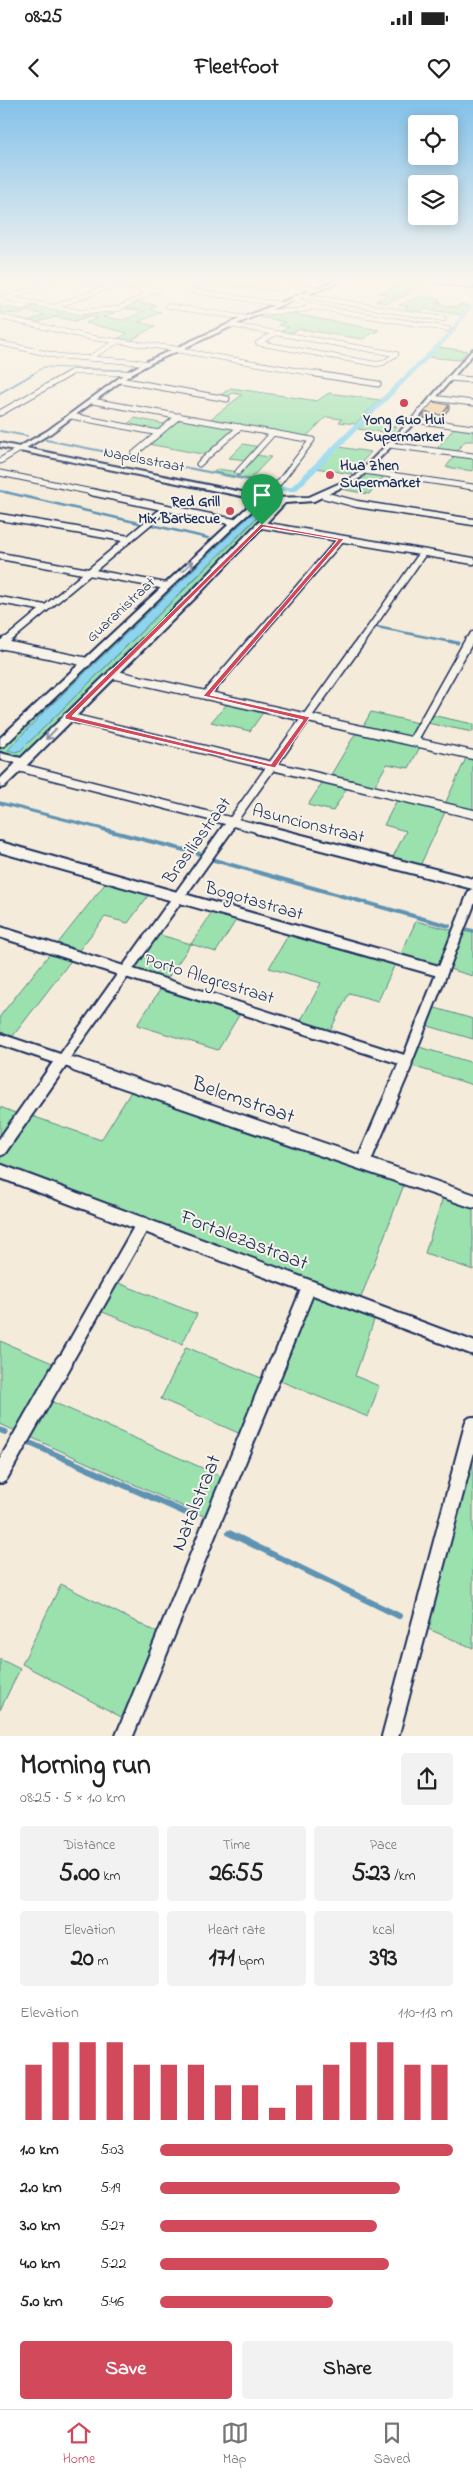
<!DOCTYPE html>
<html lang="en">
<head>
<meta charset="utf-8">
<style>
	body { margin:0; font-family:"Indie Flower",sans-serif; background:#f2f2f2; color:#222; height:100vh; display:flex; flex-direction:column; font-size:19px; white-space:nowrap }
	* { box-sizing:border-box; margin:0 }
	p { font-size:16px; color:#767676 }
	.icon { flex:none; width:28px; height:28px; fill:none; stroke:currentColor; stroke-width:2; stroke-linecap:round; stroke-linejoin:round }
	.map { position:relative; height:1636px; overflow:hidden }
	.side { display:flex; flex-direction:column; background:#fff; flex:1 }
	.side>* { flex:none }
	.fabs { position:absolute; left:408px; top:15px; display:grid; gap:10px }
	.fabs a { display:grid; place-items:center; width:50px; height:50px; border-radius:5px; background:#fff; box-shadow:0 2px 12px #0003; font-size:25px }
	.pin { position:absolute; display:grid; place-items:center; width:42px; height:42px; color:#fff; margin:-51px -21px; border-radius:50% 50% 50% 0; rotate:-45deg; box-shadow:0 0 5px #0007 }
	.pin .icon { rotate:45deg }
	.round { display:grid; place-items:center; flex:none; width:52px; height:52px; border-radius:5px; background:#f2f2f2 }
	.overview { display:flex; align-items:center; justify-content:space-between; height:85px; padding:0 20px }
	h1 { font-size:28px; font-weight:700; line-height:38px }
	.metrics { display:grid; grid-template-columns:repeat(3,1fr); gap:8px; height:85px; padding:5px 20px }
	.metrics div { display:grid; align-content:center; border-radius:5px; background:#f2f2f2; text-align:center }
	.metrics b { font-size:25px; font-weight:700 }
	.metrics small { font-size:14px; font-weight:400 }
	.metrics p { font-size:14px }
	.chart { height:140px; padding:10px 20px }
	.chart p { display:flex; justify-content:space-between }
	.chart svg { width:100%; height:90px; margin-top:5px; stroke:#d1495b; stroke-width:6 }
	.primary-button { display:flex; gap:10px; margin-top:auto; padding:10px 20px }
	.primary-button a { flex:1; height:58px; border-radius:5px; background:#d1495b; color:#fff; font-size:20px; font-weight:700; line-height:58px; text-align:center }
	.primary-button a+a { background:#f2f2f2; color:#222 }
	ul { padding:0 20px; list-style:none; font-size:16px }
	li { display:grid; grid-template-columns:80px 60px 1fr; align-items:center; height:38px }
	li i { height:12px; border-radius:6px; background:#d1495b }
	.status { display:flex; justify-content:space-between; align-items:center; height:35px; padding:0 25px; background:#fff; direction:ltr }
	.status svg { height:14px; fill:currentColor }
	header { display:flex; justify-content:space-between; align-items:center; height:65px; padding:0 20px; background:#fff; font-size:22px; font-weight:700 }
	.menu { display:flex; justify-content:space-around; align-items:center; height:70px; border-top:1px solid #e0e0e0; background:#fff; font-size:14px; color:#767676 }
	.menu a { display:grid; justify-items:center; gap:2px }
	.menu .active { color:#d1495b }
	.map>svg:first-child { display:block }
</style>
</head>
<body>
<div class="status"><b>08:25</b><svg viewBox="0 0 49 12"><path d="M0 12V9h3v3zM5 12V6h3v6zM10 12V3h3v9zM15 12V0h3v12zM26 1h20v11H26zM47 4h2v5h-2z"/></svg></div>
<header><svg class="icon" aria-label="back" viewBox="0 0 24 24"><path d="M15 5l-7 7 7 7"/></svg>Fleetfoot<svg class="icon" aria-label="heart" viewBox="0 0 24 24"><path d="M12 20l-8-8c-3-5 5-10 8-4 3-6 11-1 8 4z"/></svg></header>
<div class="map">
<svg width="473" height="1637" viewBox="0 0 473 1637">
	<rect width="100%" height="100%" fill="#f5ebda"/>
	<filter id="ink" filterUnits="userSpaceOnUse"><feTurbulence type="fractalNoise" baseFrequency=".02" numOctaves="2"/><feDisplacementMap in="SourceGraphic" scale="10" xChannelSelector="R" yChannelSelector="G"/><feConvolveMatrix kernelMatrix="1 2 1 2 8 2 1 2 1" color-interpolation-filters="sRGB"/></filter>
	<g filter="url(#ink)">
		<g fill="#9be1ae" stroke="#5b8886" fill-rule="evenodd">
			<polygon points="406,184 419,186 406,193 409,194 387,203 376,201 389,195 379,193"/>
			<polygon points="422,196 440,199 438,201 442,202 438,204 457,207 460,204 468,206 463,215 425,209 414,214 400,212 408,207 399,205"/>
			<polygon points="132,202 156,205 150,209 161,212 138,222 155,226 128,242 116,240 128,233 86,223 98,218 89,216 75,221 56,217 31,224 25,222 45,215 27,211 21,214 0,213 0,206 22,210 40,205 72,212 113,210 114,213 103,217 124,220 144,211 121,208"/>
			<polygon points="263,212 282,212 379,230 362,239 300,229 288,234 278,233 289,227 278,225 285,222 254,216"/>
			<polygon points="437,247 467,251 459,260 428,257"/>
			<polygon points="231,288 317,301 329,293 380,300 355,324 339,322 342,319 326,317 306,337 208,321 242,295 233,293 227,297 219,296"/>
			<polygon points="173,316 236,328 207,355 148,344 161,333 125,326 135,318 164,324"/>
			<polygon points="364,322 397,327 391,333 358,329"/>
			<polygon points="455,327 473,330 473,341 465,341 456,352 436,350"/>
			<polygon points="243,344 260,347 247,360 229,358"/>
			<polygon points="339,347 371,352 351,374 316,368"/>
			<polygon points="456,354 473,357 473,371 446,367"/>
			<polygon points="254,355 271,357 250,379 214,372 217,369 239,372"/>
			<polygon points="364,374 385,375 369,394 340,389"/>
			<path d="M269 402 277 404 246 439 23 656 14 657 0 651V648L260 403ZM263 403 269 405 246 429 21 650 15 652 43 613Z"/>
			<polygon points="228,603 264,611 250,631 211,622"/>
			<polygon points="371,612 418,623 411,637 362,628"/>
			<polygon points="431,615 473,624 473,632 427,623"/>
			<polygon points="357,631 421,645 409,668 387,664 373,688 329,678"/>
			<polygon points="467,656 473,657 473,713 444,706"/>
			<polygon points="324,680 348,686 333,711 308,705"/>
			<polygon points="398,698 446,710 419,768 391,761 406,731 384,725"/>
			<polygon points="108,780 151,792 128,823 105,817 77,853 55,847"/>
			<polygon points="214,810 238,817 216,852 191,844 165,882 130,871 157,834 191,844"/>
			<polygon points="416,821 455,831 441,862 433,866 399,858"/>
			<polygon points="464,831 473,833 473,876 449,869"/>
			<polygon points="290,832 396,862 378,901 349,893 329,933 299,924 321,883 269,868"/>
			<polygon points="52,851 73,858 13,936 0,932 0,916"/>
			<polygon points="162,887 241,912 218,950 137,925"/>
			<polygon points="432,907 473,919 473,939 425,925"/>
			<polygon points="416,946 473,963 473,985 409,965"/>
			<polygon points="132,990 405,1082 360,1200 4,1067 0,1062 1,1054 29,1015 101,1040"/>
			<polygon points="0,1007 18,1014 0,1039"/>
			<polygon points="443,1097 473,1107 473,1170 425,1153"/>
			<polygon points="116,1182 197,1214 182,1244 100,1211"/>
			<polygon points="314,1196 320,1196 375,1217 355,1276 379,1286 368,1317 278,1280 309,1202"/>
			<polygon points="0,1241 57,1265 18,1332 0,1324"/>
			<polygon points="186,1247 266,1280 243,1335 161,1299"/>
			<polygon points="46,1299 225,1378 208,1418 26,1335"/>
			<polygon points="473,1351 473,1548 426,1528"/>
			<polygon points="61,1484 160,1534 125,1619 22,1564"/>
			<polygon points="0,1559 20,1569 0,1610"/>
		</g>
		<polygon fill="#8dd5ee" stroke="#5f93b4" points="263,403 269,405 21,650 15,652 8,650 43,613"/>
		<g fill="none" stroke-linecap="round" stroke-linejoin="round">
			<polyline stroke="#5f93b4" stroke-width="1" points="31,275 44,267 125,270"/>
			<g stroke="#5f93b4" stroke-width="2">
				<polyline points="0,293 33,274"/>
				<polyline points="0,316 19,305"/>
				<polyline points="0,331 27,336"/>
				<polyline points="46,340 274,385"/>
				<polyline points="0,391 10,393"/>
			</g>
			<g stroke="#5f93b4" stroke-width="2.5">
				<polyline points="5,392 139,423"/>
				<polyline points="152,425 208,438"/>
				<polyline points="377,527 456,543"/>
			</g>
			<g stroke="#5f93b4" stroke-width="3">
				<polyline points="449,541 458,543"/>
				<polyline points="0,703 107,730"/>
			</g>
			<g stroke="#5f93b4" stroke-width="4">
				<polyline points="102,729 200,754"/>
				<polyline points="214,760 449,826"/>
				<polyline points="468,830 473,831"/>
			</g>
			<g stroke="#5f93b4" stroke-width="6">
				<polyline points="0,1330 5,1332"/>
				<polyline points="32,1344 195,1417"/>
				<polyline points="229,1433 399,1516"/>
			</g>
			<polygon fill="#8dd5ee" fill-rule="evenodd" points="468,205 472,206 453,234 296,391 274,391 273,389 277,387 291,387 449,232"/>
			<defs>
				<g id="minor-far6">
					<polyline points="172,180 212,185 225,180"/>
					<polyline points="270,180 318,189"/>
					<polyline points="221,182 273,188 289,183"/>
					<polyline points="140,188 159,190 148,192"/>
					<polyline points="193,191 279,204"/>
					<polyline points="300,195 444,219"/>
					<polyline points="7,198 80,212 118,209 148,194 140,188 78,180"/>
					<polyline points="294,198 314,207 448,229"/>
					<polyline points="0,200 61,180"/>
					<polyline points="167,206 246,218"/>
					<polyline points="54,207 111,186"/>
					<polyline points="262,212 296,211 314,207"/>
					<polyline points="0,217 93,238 178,249"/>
					<polyline points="230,225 396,254"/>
					<polyline points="276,233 258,243 376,264 383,263 396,254"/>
					<polyline points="0,243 58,256 147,263"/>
					<polyline points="176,250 324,275"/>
					<polyline points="89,258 118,241"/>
					<polyline points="67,275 72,272 129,273"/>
				</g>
				<g id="minor-far5">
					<polyline points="316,274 378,284"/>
					<polyline points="449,278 473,280"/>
					<polyline points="120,280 227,299"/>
					<polyline points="432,298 473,303"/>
					<polyline points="92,301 312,340 278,384"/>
					<polyline points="0,313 69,274"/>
					<polyline points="71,316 159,333"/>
					<polyline points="414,320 473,328"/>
					<polyline points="390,345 473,356"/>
					<polyline points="134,354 179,316"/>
					<polyline points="0,361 20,349"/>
					<polyline points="199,364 240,327"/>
					<polyline points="364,371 473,387"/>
					<polyline points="238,372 273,333"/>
					<polyline points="0,373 97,393"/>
				</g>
				<g id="minor-far4">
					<polyline points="91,392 234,422"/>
					<polyline points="323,395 357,404 473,422"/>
					<polyline points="0,417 129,439"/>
					<polyline points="262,425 473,461"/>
					<polyline points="0,456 166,486"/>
					<polyline points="0,500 45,508"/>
					<polyline points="4,543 166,408"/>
					<polyline points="251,543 341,439"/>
					<polyline points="360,543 423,453"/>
					<polyline points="469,543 473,535"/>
				</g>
				<g id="minor-far3">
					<polyline points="0,544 87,562"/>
					<polyline points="0,546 6,541"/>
					<polyline points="112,574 473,655"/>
					<polyline points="206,595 252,541"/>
					<polyline points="67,617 473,714"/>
					<polyline points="413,641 469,541"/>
					<polyline points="18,667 264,730"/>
					<polyline points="226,730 361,541"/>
				</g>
				<g id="minor-far2">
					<polyline points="259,729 473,784"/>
					<polyline points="0,747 442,872"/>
					<polyline points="0,832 407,961"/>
					<polyline points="0,939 80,966"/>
					<polyline points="58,966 227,729"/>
					<polyline points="405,966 473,794"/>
				</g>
				<g id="minor-far1">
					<polyline points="76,965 473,1101"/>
					<polyline points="0,1049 59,965"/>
					<polyline points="363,1063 405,965"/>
					<polyline points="0,1071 473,1248"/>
					<polyline points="64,1263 143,1124"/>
					<polyline points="278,1263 309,1187"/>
				</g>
				<g id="minor">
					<polyline points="0,1375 64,1262"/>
					<polyline points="124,1637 278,1262"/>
					<polyline points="390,1637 473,1325"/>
				</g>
				<polygon id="tertiary" points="337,180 343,180 248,219 149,264 131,274 51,333 26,348 271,398 309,397 356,376 412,319 473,249 473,254 416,321 360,378 314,401 285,403 201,492 28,664 4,687 0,688 0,679 16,663 0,659 0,653 21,658 195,488 278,402 263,401 237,424 4,646 0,647 0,638 256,399 0,347 0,343 19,347 47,331 127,272 145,262 244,217"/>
				<polygon id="primary" points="432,180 473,184 473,188 435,182"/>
			</defs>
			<use href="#minor-far6" stroke="#1b2f5e" stroke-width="5.5"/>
			<use href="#minor-far5" stroke="#1b2f5e" stroke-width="7"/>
			<use href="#minor-far4" stroke="#1b2f5e" stroke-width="9"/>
			<use href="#minor-far3" stroke="#1b2f5e" stroke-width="11"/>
			<use href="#minor-far2" stroke="#1b2f5e" stroke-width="14"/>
			<use href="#minor-far1" stroke="#1b2f5e" stroke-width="17"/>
			<use href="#minor" stroke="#1b2f5e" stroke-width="20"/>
			<use href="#tertiary" stroke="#1b2f5e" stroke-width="4"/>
			<use href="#primary" stroke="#1b2f5e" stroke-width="4"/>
			<use href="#minor-far6" stroke="#f7f3e8" stroke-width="4.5"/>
			<use href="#minor-far5" stroke="#f7f3e8" stroke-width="5"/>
			<use href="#minor-far4" stroke="#f7f3e8" stroke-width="6"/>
			<use href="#minor-far3" stroke="#f7f3e8" stroke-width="8"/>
			<use href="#minor-far2" stroke="#f7f3e8" stroke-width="10"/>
			<use href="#minor-far1" stroke="#f7f3e8" stroke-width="13"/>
			<use href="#minor" stroke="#f7f3e8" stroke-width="16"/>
			<use href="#tertiary" fill="#f7f3e8" fill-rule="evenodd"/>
			<use href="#primary" fill="#f7f3e8" fill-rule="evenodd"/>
		</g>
		<g fill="#ceaf8a" stroke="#1b2f5e">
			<polygon points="406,180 429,180 423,183"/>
			<polygon points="449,309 441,319 424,317 424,312"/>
		</g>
		<g fill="#a78f70" stroke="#1b2f5e">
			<polygon points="423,180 429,180 423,183"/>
			<polygon points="449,305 449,309 441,319 441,315"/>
		</g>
		<polygon fill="#efcca0" stroke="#1b2f5e" points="433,302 449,305 441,315 424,312"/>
		<defs><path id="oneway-shaft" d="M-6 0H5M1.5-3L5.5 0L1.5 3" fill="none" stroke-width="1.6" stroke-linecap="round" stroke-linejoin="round" transform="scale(1.25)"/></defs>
		<g stroke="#8991a3">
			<use href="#oneway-shaft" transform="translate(188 466) rotate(-43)"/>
			<use href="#oneway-shaft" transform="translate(51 634) rotate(134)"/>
		</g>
	</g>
	<linearGradient id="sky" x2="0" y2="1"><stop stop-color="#83c1ea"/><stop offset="0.44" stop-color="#faf6ee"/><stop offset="1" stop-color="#faf6ee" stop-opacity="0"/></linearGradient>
	<rect width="473" height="409" fill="url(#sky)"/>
	<path fill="#d1495b" stroke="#fff" fill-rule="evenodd" d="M261 424 344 439 210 595 310 617 275 668 65 619V616ZM263 427 338 440 203 596 303 620 271 664 72 616Z"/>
	<g fill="#d1495b" stroke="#f7f3e8" stroke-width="2">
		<circle cx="404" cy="303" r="5"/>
		<circle cx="330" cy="375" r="5"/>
		<circle cx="230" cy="411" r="5"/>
	</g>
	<g text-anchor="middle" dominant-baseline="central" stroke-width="4" stroke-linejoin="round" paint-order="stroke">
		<g font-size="15" font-weight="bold" fill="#1b2f5e" stroke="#f7f3e8">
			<text x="404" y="320">Yong Guo Hui<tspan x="404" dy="17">Supermarket</tspan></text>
			<text x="340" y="366" text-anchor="start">Hua Zhen<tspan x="340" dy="17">Supermarket</tspan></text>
			<text x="220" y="402" text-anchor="end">Red Grill<tspan x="220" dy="17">Mix Barbecue</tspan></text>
		</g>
		<g font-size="15" fill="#1b2f5e" stroke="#f7f3e8">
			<text transform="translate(144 360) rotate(11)">Napelsstraat</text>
			<text transform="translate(121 510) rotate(-43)">Guaranistraat</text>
		</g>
		<g font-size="18" fill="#1b2f5e" stroke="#f7f3e8">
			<text transform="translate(308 725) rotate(14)">Asuncionstraat</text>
			<text transform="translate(198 741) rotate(-54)">Brasiliastraat</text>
			<text transform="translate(254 802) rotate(16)">Bogotastraat</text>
			<text transform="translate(209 880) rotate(17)">Porto Alegrestraat</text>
		</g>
		<g font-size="21" fill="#1b2f5e" stroke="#f7f3e8">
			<text transform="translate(243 1001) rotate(19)">Belemstraat</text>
			<text transform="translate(244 1141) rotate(21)">Fortalezastraat</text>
			<text transform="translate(197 1403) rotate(-68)">Natalstraat</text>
		</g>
	</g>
</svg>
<div class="fabs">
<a><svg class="icon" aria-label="locate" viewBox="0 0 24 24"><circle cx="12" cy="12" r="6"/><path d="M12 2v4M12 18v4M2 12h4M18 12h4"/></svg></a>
<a><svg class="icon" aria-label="layers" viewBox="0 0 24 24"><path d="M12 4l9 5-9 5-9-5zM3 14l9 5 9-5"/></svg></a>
</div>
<div class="pin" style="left:262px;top:425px;background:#1e9e55"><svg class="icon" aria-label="arrive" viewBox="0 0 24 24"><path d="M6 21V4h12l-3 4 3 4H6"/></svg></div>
</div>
<section class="side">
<div class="overview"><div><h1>Morning run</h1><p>08:25 · 5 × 1.0 km</p></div><a class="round"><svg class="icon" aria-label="share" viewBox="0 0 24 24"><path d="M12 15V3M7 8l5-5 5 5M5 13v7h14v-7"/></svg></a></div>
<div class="metrics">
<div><p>Distance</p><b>5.00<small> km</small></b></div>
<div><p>Time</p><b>26:55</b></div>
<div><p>Pace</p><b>5:23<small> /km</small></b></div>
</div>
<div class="metrics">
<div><p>Elevation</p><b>20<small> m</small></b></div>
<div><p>Heart rate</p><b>171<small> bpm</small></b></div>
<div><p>kcal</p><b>393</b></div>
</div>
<div class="chart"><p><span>Elevation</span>110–113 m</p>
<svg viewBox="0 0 160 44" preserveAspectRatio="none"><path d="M5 44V17M15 44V6M25 44V6M35 44V6M45 44V17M55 44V17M65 44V17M75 44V27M85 44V27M95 44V38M105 44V27M115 44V17M125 44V6M135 44V6M145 44V17M155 44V17"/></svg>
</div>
<ul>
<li><b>1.0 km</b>5:03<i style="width:100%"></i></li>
<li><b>2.0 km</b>5:19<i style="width:82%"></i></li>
<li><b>3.0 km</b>5:27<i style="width:74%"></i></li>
<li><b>4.0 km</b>5:22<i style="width:78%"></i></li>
<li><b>5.0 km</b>5:46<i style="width:59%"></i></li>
</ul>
<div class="primary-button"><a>Save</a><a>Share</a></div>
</section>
<nav class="menu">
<a class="active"><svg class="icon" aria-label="home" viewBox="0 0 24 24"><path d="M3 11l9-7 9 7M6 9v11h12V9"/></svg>Home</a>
<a><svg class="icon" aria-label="map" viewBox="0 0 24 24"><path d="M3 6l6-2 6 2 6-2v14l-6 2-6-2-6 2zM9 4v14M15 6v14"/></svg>Map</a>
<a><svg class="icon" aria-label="saved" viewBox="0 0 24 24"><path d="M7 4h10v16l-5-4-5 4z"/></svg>Saved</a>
</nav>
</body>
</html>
